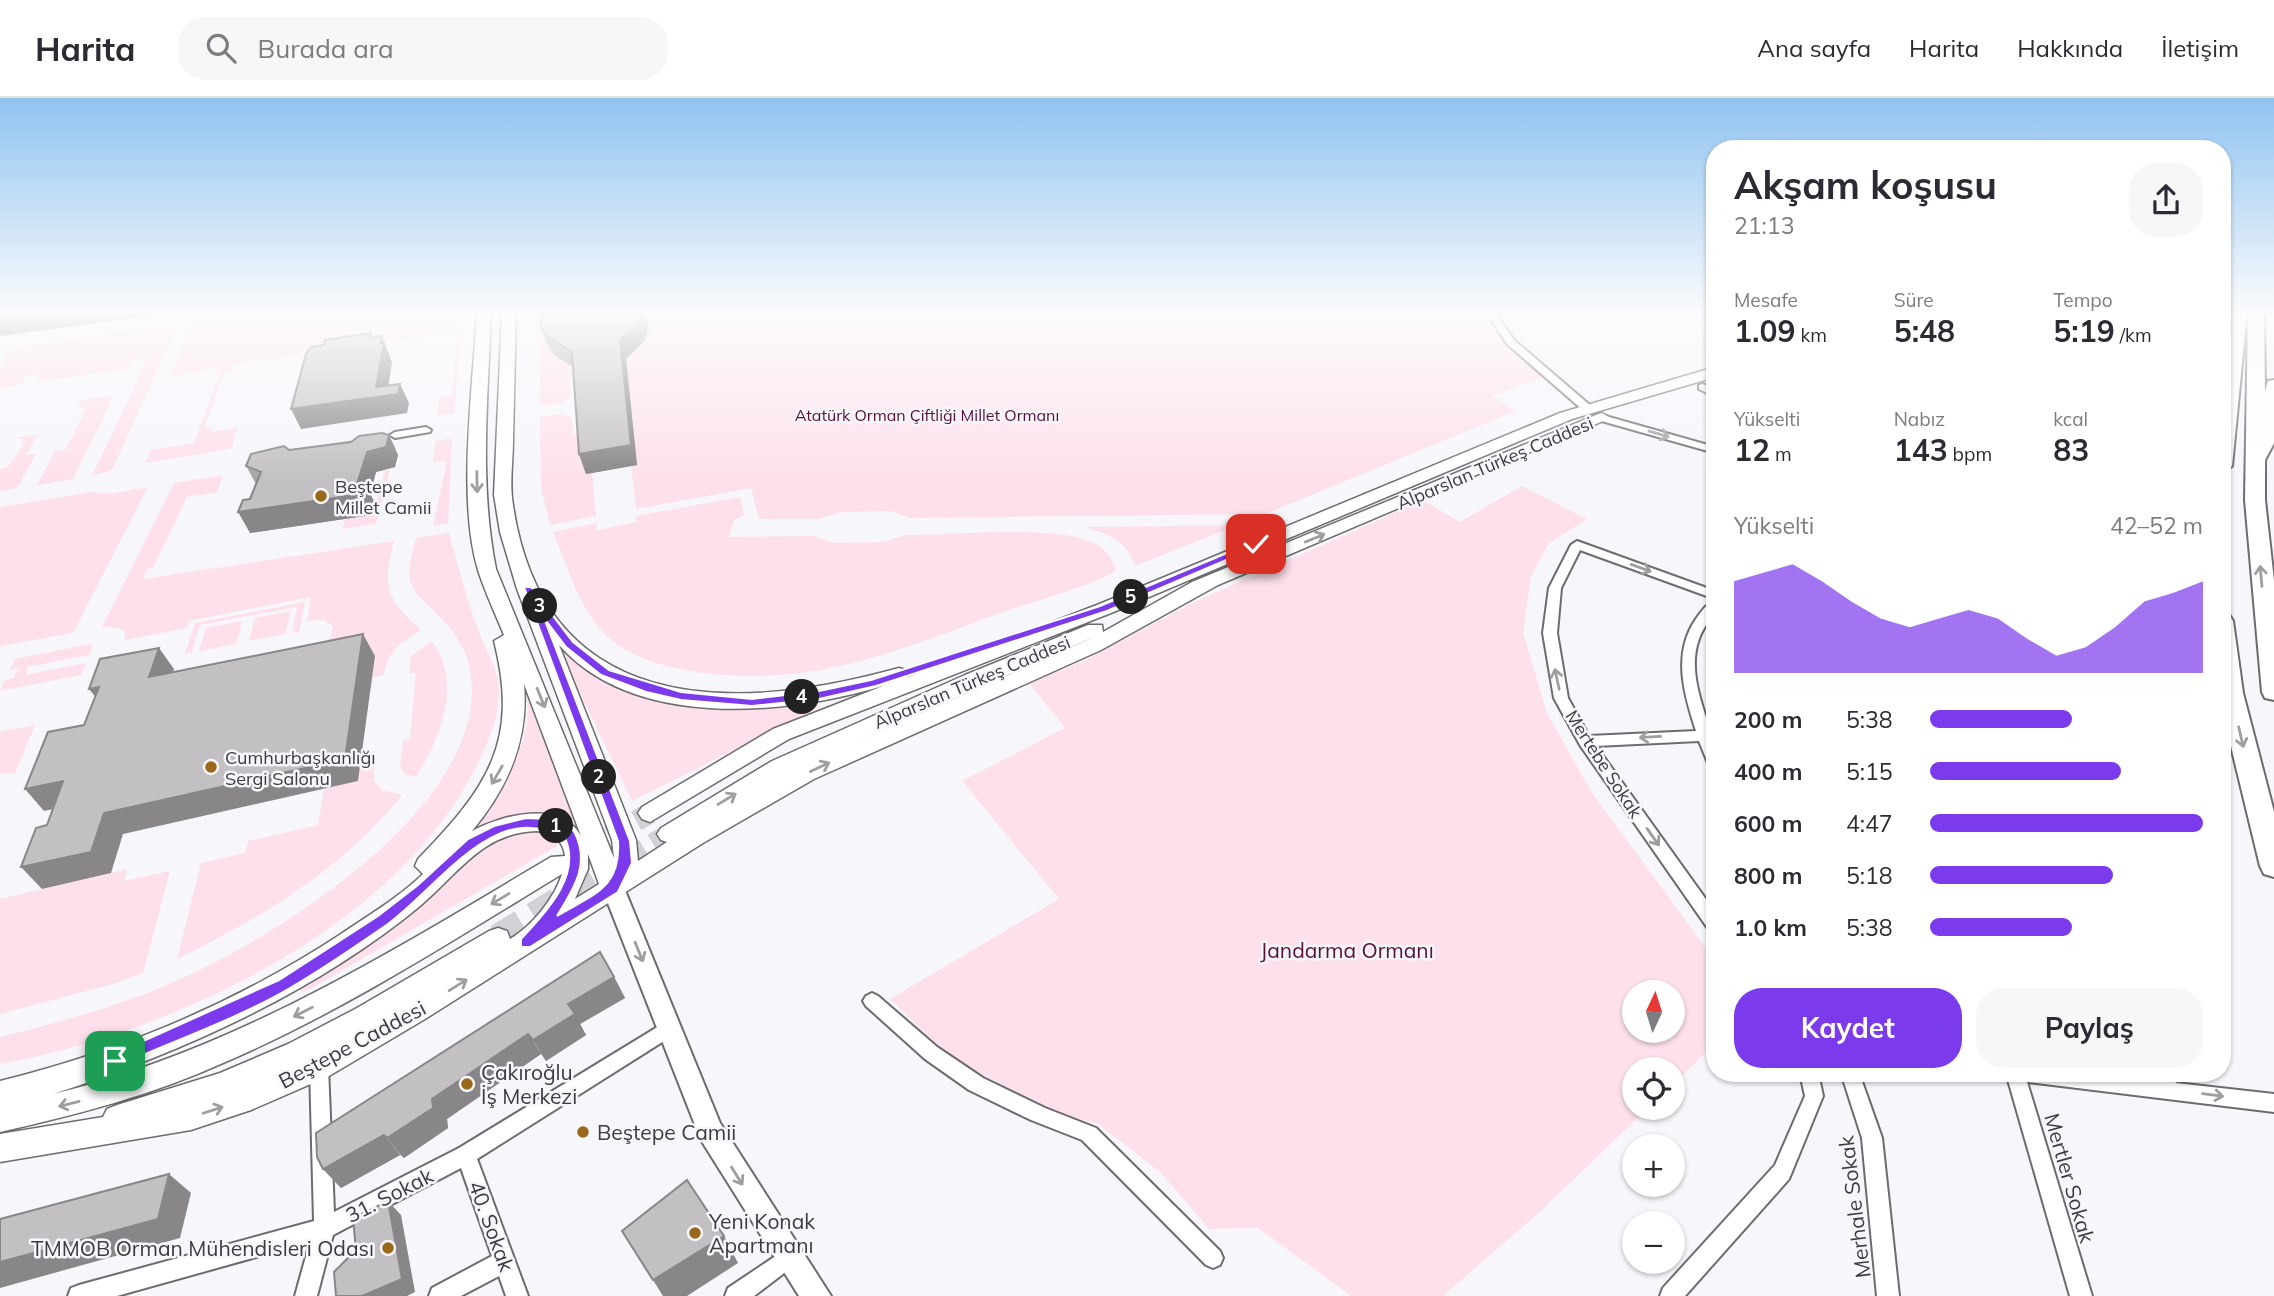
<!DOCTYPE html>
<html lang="tr">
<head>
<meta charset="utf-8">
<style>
	body { margin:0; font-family:Mulish,sans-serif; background:#f7f7f7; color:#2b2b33; height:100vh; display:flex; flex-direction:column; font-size:26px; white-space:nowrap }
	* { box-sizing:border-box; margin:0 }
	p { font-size:23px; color:#7c7c81 }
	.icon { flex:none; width:38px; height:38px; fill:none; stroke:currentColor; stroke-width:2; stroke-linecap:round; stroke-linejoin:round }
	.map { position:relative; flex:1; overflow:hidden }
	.panel { position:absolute; left:1706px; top:42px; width:525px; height:942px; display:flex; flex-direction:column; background:#fff; border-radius:28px; box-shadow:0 2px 5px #0004 }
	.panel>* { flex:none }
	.needle { width:46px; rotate:4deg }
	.controls { position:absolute; left:1622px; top:882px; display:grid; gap:14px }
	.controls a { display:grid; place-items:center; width:63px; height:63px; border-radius:50%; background:#fff; box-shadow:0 2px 5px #0004; font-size:35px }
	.pin { position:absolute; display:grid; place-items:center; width:60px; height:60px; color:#fff; margin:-30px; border-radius:14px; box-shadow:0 4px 10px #0006 }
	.km { position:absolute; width:35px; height:35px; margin:-18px; border-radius:50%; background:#222; color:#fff; font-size:19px; line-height:35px; text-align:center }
	.round { display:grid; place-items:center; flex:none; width:74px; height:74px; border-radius:28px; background:#f7f7f7 }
	.overview { display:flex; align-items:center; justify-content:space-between; height:119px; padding:0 28px }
	h1 { font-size:38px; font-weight:700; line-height:52px }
	.metrics { display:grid; grid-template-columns:repeat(3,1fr); gap:10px; height:119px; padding:7px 28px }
	.metrics div { display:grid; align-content:center }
	.metrics b { font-size:30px; font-weight:700 }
	.metrics small { font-size:19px; font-weight:400 }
	.metrics p { font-size:19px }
	.chart { height:196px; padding:14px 28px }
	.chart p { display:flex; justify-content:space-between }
	.chart svg { width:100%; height:126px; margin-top:7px; fill:#7c3aed; opacity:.7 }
	.cta { display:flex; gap:14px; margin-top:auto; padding:14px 28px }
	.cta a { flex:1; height:80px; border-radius:28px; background:#7c3aed; color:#fff; font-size:28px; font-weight:700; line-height:80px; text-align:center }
	.cta a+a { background:#f7f7f7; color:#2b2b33 }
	ul { padding:0 28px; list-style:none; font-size:23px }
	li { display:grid; grid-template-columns:112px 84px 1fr; align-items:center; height:52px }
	li i { height:18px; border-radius:9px; background:#7c3aed }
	header { display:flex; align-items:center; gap:42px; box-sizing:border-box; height:98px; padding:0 35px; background:#fff; border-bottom:2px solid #e1e1e2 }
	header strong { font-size:33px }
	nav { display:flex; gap:38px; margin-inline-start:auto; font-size:24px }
	.search { width:490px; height:63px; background:#f7f7f7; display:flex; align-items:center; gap:18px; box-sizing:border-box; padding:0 24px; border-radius:28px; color:#7c7c81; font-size:26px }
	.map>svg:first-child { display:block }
</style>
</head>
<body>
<header>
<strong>Harita</strong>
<div class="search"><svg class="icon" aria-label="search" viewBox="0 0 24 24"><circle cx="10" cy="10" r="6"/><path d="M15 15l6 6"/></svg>Burada ara</div>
<nav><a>Ana sayfa</a><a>Harita</a><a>Hakkında</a><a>İletişim</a></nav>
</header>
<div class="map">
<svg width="2274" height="1198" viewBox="0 0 2274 1198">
	<rect width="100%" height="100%" fill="#f7f6fb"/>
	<g fill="#fee0ec" fill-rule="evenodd">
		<polygon points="269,214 463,214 454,315 437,318 439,300 452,297 457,234 235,266 232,273 225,274 204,330 212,329 211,334 238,329 231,351 145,365 151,352 194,345 221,272 212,272 212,270 169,279 193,223"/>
		<polygon points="539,214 573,214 547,246 554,257 576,269 579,280 570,282 570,299 561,305 540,308"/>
		<polygon points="638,214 1483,214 1497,237 1543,279 1492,298 1516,313 1265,416 910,420 890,413 842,414 819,421 759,421 751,390 636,411 631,368 637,367 626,261 644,243 649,231"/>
		<polygon points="179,225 112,372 92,378 148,260 131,262 127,271 36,284 40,276 26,278 21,286 0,291 0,274 3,270 0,267 11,251"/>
		<polygon points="114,297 73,381 37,387 55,353 66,351 87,309 78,309 81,302"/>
		<polygon points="561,316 572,319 573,337 583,335 592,375 596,418 550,427 541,390 540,319"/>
		<polygon points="37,337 26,357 36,356 17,390 0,393 0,371 8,369 24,346 21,346 24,341 18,341 20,339"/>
		<polygon points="452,340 448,426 433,428 447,363 433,364 435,343"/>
		<polygon points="390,372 376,426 342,431 345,421 374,414 385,373"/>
		<path d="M223 377 217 394 187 399 153 470 147 471 143 481 394 443C382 491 386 499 421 532 401 545 388 552 384 577L372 580 375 558 319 549 331 538 333 528 324 522 307 523 311 499 189 523 187 530 125 542V534L119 530 102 529 174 385Z"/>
		<path d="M1522 388 1587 421 1549 445 1531 478 1523 535 1547 615 1592 695 1715 862V946L1673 986V971H1634V1010H1648L1543 1111 1443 1198H1351L1258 1130 1209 1131 1160 1074 1098 1026 1056 1016 948 958 890 901 1059 801 962 683 1065 630 1029 585 1084 563 1192 505 1423 402 1460 424ZM1634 894H1673V933H1634Z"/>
		<polygon points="148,389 73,535 0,548 0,409 93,394 109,396"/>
		<path d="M740 399 744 417 734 422 729 439 814 438 834 445 883 444 906 437C952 437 1050 427 1089 443 1103 448 1112 458 1116 473 1089 489 1038 502 1006 513 900 551 820 589 703 575 676 571 642 564 618 547 582 523 569 472 553 434L596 425 597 432 637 424 636 418Z"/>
		<path d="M1238 427 1135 468C1129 444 1106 435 1085 429Z"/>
		<path d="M449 435C458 467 466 500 478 531 485 552 500 573 499 596 498 626 484 654 470 680 386 835 167 936 0 966V939C57 925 113 910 167 887 269 844 471 719 472 593 472 557 457 535 432 511 423 503 413 494 410 482 407 468 413 453 416 440Z"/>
		<polygon points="305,504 299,534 292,535 297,509 200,527 192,554 185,556 195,525"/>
		<polygon points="291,513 285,536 249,543 255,520"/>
		<polygon points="242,523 236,546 199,553 206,530"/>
		<polygon points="552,537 579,565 619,588 814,603 820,609 632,703"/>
		<path d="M431 543C464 583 440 641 416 679L405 676 400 669 403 643 410 641 416 575 409 576 411 559Z"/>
		<polygon points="90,546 93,548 89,557 28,569 25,577 86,565 81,577 0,593 5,582 14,580 18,570 10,572 15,561"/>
		<path d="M531 596 581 731 578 733 572 728 465 742C491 702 535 650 527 598Z"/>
		<polygon points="35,627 15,675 0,676 0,634"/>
		<path d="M375 653 374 683 382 692 402 697C343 771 261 820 177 861L201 765 245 755 248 743 318 727 324 691 358 683 362 656Z"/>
		<polygon points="540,731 566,743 303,895 297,888 486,740"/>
		<polygon points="127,771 124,783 170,773 143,875 113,886 0,916 0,801"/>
	</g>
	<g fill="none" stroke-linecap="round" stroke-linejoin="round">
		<g stroke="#d2d1d5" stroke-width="21" stroke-dasharray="21 10" stroke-linecap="butt">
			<polyline points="582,753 650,715"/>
			<polyline points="600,778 669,736"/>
		</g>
		<polyline stroke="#d2d1d5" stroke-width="28" stroke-dasharray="28 14" stroke-linecap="butt" points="498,840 603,776"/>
		<defs>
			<g id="street">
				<polygon points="1486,214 1495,214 1514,242 1592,309 1592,313 1584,313 1507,246"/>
				<polygon points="1703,286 1715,292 1715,299 1699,291 1699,287"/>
				<polygon points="1602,317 1715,349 1715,355 1598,322 1597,320"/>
				<polygon points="426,329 431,332 430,334 395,340 390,337 395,334"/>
				<path d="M1577 443 1715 493V501L1580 452 1561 490 1557 535 1568 600 1589 638 1696 633C1684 596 1672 556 1696 521 1701 514 1707 505 1715 502 1715 519 1704 526 1699 541 1688 570 1701 604 1710 632H1715V671L1710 670 1699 643 1596 648 1715 814V834L1709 832 1580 647 1554 600 1543 535 1549 490 1571 447Z"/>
				<polygon points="872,895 878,898 937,949 983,980 1045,1010 1096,1030 1220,1153 1223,1160 1220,1167 1213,1170 1206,1167 1082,1042 1031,1022 969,992 925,961 866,908 863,903 866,898"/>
				<polygon points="669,922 675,924 678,930 675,936 477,1061 528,1198 506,1198 499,1178 461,1198 429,1198 432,1190 492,1158 461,1070 333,1137 317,1198 295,1198 310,1144 117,1198 68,1198 71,1190 79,1187 314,1123 310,969 312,963 319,961 326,963 328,969 334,1114 459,1050"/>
				<polygon points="1800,975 1818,975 1823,998 1789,1081 1685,1198 1660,1198 1663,1190 1775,1067 1805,998"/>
				<polygon points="1841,975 1859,975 1882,1040 1899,1198 1877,1198 1862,1040"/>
				<polygon points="2006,975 2092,975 2157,982 2154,975 2172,975 2176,985 2274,996 2274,1014 2027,984 2092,1198 2070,1198"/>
				<polygon points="789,1149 796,1152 799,1159 796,1166 754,1198 725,1198 728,1190"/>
			</g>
			<polygon id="secondary" points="613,781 621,784 624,790 720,1025 831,1198 799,1198 701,1042 602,790 605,784"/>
			<path id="primary" d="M477 214H491C488 300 479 386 496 471L614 760 612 742 517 491 500 434 494 397 502 214H516C515 257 514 299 513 342 513 361 510 381 512 400 540 618 730 617 899 570L906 572 908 579 1097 507 1560 315 1715 269V279L1572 321 1111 515 789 641 650 724 642 721 638 715 642 709 773 631 883 588C786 617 634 632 559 547L636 742 638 763 667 744 661 742 657 736 661 730 772 663 965 577 1088 527H1102L1103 534 1192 484 1596 317 1602 315 1610 320 1218 487 1101 552 814 681 703 745 425 921 329 978 251 1012 191 1032 0 1064V1036L103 1019 107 1011 117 1007 220 975 288 946 357 910 489 833 498 830 507 833 510 841C532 828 554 801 562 776 452 843 342 914 223 965 152 997 76 1017 0 1034V983C122 953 236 905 341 836 369 817 398 800 423 776L415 768 418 761C487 690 520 644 494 543L504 537C495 515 485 494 478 472 457 403 473 288 477 214ZM1092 540 1087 542 838 652ZM524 586 581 738C561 701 501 717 472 733 508 690 529 642 524 586ZM537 733C554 736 563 742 565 758L551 759C391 854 235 952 53 996 181 955 316 894 420 808 458 776 483 734 537 733ZM588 756 599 786 575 801 588 771Z"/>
			<g id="highway">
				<polygon points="2231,214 2247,214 2232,368 2222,374 2222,283"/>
				<polygon points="2248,214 2264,214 2265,293 2268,283 2274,282 2274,345 2265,362 2265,402 2274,483 2274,602 2265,600 2262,594 2245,402"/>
				<polygon points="2222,516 2230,518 2233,523 2243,595 2274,714 2274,779 2264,776 2260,768 2222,611"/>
			</g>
		</defs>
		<use href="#street" stroke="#6c6b6f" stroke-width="4"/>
		<use href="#secondary" stroke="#6c6b6f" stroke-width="4"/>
		<use href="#primary" stroke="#6c6b6f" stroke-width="3"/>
		<use href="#highway" stroke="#6c6b6f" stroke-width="4"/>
		<use href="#street" fill="#fff" fill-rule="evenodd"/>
		<use href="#secondary" fill="#fff" fill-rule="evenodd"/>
		<use href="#primary" fill="#fff" fill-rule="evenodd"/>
		<use href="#highway" fill="#fff" fill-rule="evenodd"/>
	</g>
	<g fill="#a8a5a8">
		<polygon points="545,214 645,214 649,231 644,243 626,261 637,367 586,376 579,356 573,269 554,257 547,246 540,227"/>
		<polygon points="389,337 398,357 395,369 376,374 370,396 375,405 371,417 250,435 250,401 256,386 246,368 289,352"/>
		<polygon points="614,879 625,900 580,926 586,937 546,963 541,956 447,1021 448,1030 404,1060 400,1057 341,1090 323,1071"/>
	</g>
	<g fill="#888688">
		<polygon points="28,214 157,214 156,217 0,238 0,218"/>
		<polygon points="643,214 645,214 649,231 644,243 626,261 637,367 586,376 579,356 620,242"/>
		<polygon points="382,238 392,264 387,297 400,286 409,305 407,315 301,331 291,311 376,289"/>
		<polygon points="389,337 398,357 395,369 376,374 370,396 375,405 371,417 250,435 238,414 357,386 367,354"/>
		<polygon points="363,536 375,558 358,683 123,736 111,775 42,791 21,769 104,715"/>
		<polygon points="159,550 174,571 165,601 149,579"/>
		<polygon points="99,589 106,612 89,591"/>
		<polygon points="63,683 82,705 44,713 25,691"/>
		<polygon points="614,879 625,900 580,926 586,937 546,963 533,942 568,906"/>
		<polygon points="528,936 541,956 447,1021 448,1030 404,1060 387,1040 432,1001"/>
		<polygon points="384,1037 400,1057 341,1090 323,1071"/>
		<polygon points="169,1076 191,1095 180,1140 0,1190 0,1164"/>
		<polygon points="388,1103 401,1117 415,1194 407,1198 362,1198"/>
		<polygon points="724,1138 738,1165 687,1198 663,1198 653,1182"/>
	</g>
	<g fill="#c3c0c3" stroke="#888688" stroke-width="2">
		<polygon points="0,214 28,214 0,218"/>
		<polygon points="545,214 643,214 638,225 620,242 631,347 579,356 572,254 548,239 540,227 542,218"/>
		<polygon points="371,235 370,240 382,238 381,245 384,245 376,289 400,286 398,296 291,311 306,256 311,249 324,247 325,242"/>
		<polygon points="382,335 389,337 386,349 367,354 357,386 364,385 361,396 238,414 243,402 250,401 261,374 246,368 251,356 284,348 289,352 351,344 359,338"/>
		<polygon points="363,536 345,661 104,715 91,754 21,769 36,730 47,727 63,683 25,691 48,634 84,627 99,589 89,591 100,561 159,550 149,579"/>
		<polygon points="600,854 614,879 568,906 575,916 533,942 528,936 432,1001 433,1010 387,1040 384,1037 323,1071 317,1059 316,1035"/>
		<polygon points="169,1076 158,1121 0,1164 0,1121"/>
		<polygon points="687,1082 724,1138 653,1182 622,1133"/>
		<polygon points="388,1103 402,1181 362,1198 336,1198 334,1174 356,1152 353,1120"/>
	</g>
	<defs><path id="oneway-shaft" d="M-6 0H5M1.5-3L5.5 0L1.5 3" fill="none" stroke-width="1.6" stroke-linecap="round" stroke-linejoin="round" transform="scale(1.75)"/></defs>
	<g stroke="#9e9e9e">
		<use href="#oneway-shaft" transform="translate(1659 336) rotate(16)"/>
		<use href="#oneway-shaft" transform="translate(477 384) rotate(89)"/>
		<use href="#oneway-shaft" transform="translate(1315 440) rotate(-22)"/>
		<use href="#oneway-shaft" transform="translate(1641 470) rotate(20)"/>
		<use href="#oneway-shaft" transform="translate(2261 478) rotate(-95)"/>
		<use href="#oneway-shaft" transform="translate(1557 581) rotate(-102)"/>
		<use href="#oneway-shaft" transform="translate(541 600) rotate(68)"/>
		<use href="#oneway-shaft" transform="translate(1650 639) rotate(177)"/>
		<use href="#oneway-shaft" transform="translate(2241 639) rotate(77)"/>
		<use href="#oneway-shaft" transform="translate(820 669) rotate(-25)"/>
		<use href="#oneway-shaft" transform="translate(497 677) rotate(120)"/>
		<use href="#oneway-shaft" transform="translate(727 701) rotate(-31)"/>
		<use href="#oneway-shaft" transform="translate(1653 739) rotate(55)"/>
		<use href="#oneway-shaft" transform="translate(500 801) rotate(149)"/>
		<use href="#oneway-shaft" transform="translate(639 854) rotate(68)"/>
		<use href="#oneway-shaft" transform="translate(458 887) rotate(-32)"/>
		<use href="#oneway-shaft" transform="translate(303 914) rotate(153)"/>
		<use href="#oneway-shaft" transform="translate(2213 997) rotate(7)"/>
		<use href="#oneway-shaft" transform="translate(69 1006) rotate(166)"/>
		<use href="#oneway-shaft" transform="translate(213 1012) rotate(-18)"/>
		<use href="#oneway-shaft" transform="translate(737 1078) rotate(58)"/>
	</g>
	<linearGradient id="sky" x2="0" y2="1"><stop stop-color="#8fc3f0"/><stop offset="0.56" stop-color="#fbfbfd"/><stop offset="1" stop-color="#fbfbfd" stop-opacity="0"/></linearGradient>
	<rect width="2274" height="382" fill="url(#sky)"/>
	<path fill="#7c3aed" stroke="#fff" stroke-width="2" d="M1256 443 1259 448 1107 513 876 588 819 601 752 608 681 602 646 594 601 577 566 549 544 520 630 743 632 765 618 794 530 849H521V841C545 815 582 778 565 740 544 729 521 726 499 736 458 754 424 799 388 826 356 848 323 871 290 890 237 921 176 942 120 967L115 969 107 963 110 958 279 882 378 818 418 787 468 741 494 728 526 720 550 721 574 733C591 766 574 790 557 818 593 796 621 791 618 743L524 489H531L573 544 609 572 681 594 752 601 819 593 871 582 1100 508Z"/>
	<g fill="#99681b" stroke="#f7f6fb" stroke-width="2.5">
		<circle cx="321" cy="398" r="7"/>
		<circle cx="211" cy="669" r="7"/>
		<circle cx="467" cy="986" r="7"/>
		<circle cx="583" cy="1034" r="7"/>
		<circle cx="695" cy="1135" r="7"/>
		<circle cx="388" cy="1150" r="7"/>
	</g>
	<g text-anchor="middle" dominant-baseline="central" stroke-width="5" stroke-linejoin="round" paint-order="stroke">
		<g font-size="16" fill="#5a0f3a" stroke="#f7f6fb">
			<text x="927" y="317">Atatürk Orman Çiftliği Millet Ormanı</text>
		</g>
		<g font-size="18" fill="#3c3c3e" stroke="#f7f6fb">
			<text transform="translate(1495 365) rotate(-23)">Alparslan Türkeş Caddesi</text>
			<text transform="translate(972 584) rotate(-23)">Alparslan Türkeş Caddesi</text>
			<text transform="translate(1604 666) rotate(57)">Mertebe Sokak</text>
		</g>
		<g font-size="18" fill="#3c3c3e" stroke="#f7f6fb" text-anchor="start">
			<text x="335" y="388">Beştepe<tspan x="335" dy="21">Millet Camii</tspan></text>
			<text x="225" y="659">Cumhurbaşkanlığı<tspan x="225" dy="21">Sergi Salonu</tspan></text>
		</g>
		<g font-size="21" fill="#5a0f3a" stroke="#f7f6fb">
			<text x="1347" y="852">Jandarma Ormanı</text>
		</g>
		<g font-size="21" fill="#3c3c3e" stroke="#f7f6fb">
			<text transform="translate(352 946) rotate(-28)">Beştepe Caddesi</text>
			<text transform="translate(2070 1080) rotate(74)">Mertler Sokak</text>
			<text transform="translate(389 1097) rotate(-27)">31. Sokak</text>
			<text transform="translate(1854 1109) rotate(-97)">Merhale Sokak</text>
			<text transform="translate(492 1128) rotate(70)">40. Sokak</text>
		</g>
		<g font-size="21" fill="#3c3c3e" stroke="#f7f6fb" text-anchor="start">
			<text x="481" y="974">Çakıroğlu<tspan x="481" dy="24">İş Merkezi</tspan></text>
			<text x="597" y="1034">Beştepe Camii</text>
			<text x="709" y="1123">Yeni Konak<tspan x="709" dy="24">Apartmanı</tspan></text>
			<text x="374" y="1150" text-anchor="end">TMMOB Orman Mühendisleri Odası</text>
		</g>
	</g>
</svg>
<div class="controls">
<a><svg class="needle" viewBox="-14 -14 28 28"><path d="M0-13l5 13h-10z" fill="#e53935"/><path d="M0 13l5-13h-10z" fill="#7c7c81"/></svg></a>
<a><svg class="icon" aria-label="locate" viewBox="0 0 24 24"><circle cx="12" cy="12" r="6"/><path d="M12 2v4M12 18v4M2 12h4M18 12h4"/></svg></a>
<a>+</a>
<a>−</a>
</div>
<div class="pin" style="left:115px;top:963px;background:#1e9e55"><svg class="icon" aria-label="arrive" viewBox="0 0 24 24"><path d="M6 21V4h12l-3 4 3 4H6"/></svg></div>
<div class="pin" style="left:1256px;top:446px;background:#d93025"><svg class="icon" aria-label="check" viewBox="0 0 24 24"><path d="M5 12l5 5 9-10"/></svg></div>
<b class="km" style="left:556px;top:728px">1</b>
<b class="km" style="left:599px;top:679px">2</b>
<b class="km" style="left:540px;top:508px">3</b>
<b class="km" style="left:802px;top:599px">4</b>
<b class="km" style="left:1131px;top:499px">5</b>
<section class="panel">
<div class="overview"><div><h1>Akşam koşusu</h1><p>21:13</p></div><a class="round"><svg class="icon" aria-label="share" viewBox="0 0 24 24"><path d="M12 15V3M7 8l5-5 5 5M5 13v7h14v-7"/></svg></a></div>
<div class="metrics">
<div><p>Mesafe</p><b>1.09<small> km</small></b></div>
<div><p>Süre</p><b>5:48</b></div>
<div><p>Tempo</p><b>5:19<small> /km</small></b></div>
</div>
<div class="metrics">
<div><p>Yükselti</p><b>12<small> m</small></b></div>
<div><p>Nabız</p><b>143<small> bpm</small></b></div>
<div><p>kcal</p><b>83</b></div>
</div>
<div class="chart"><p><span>Yükselti</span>42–52 m</p>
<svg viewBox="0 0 160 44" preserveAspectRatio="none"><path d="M0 44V12L10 9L20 6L30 12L40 19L50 25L60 28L70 25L80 22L90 25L100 32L110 38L120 35L130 28L140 19L150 16L160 12V44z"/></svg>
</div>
<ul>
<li><b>200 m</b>5:38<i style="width:52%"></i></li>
<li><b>400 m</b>5:15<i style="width:70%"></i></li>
<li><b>600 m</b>4:47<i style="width:100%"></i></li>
<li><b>800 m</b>5:18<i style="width:67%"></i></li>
<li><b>1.0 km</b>5:38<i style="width:52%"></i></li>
</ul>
<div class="cta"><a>Kaydet</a><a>Paylaş</a></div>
</section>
</div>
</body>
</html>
